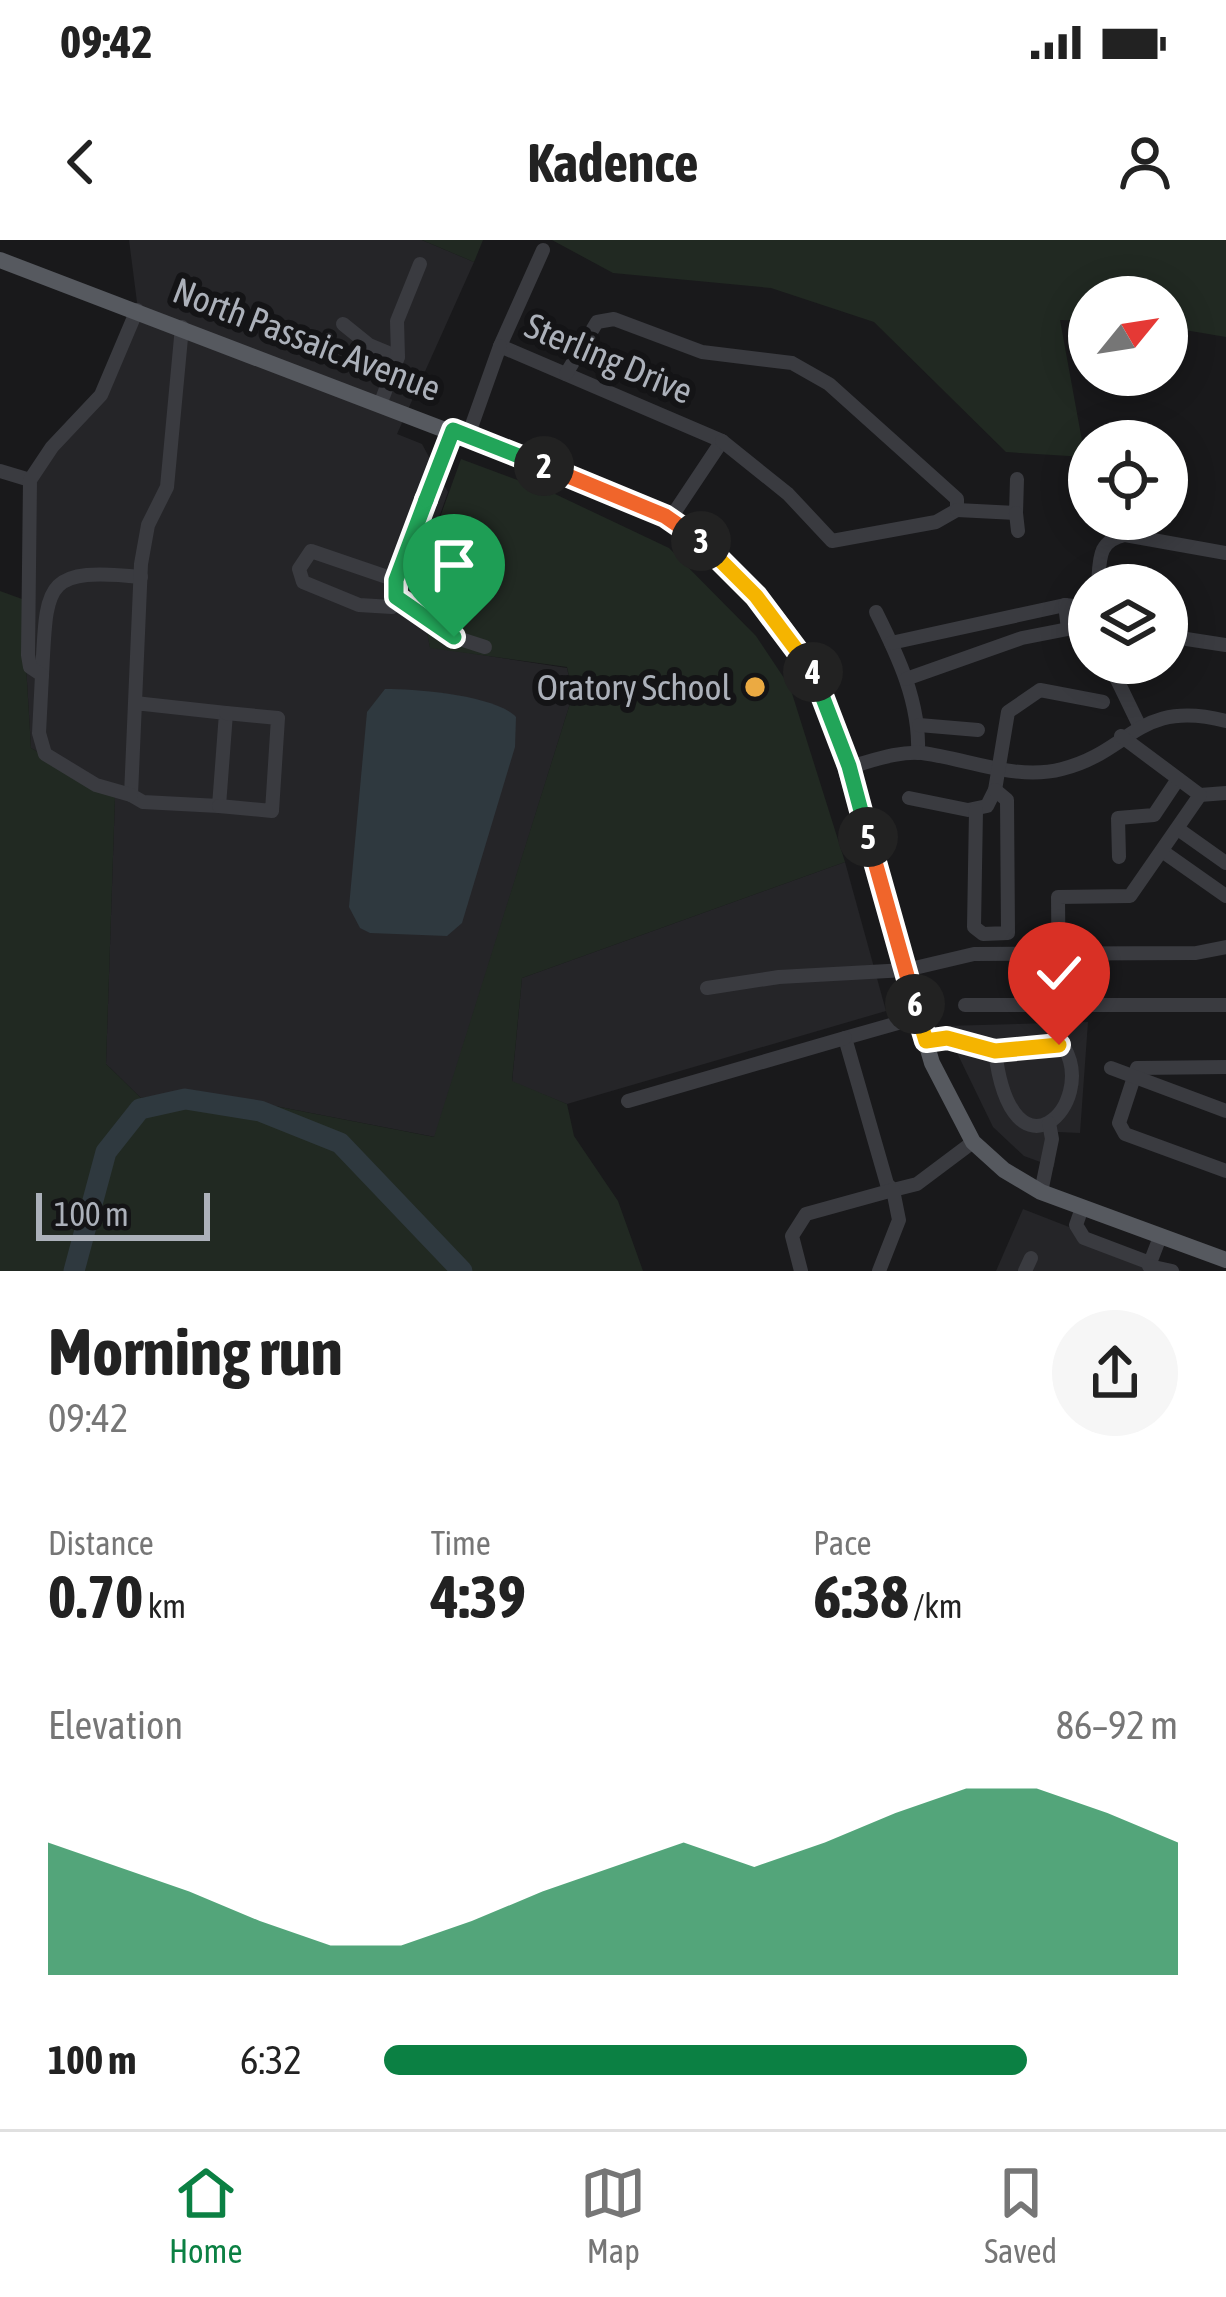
<!DOCTYPE html>
<html lang="en">
<head>
<meta charset="utf-8">
<style>
	body { margin:0; font-family:"Asap Condensed",sans-serif; background:#f6f6f6; color:#222; height:100vh; display:flex; flex-direction:column; font-size:45px; white-space:nowrap }
	* { box-sizing:border-box; margin:0 }
	p { font-size:39px; color:#767676 }
	.icon { flex:none; width:66px; height:66px; fill:none; stroke:currentColor; stroke-width:2; stroke-linecap:round; stroke-linejoin:round }
	.map { position:relative; height:1031px; overflow:hidden }
	.sheet { display:flex; flex-direction:column; background:#fff; flex:1 }
	.sheet>* { flex:none }
	.needle { width:78px; rotate:60deg }
	.fabs { position:absolute; left:1068px; top:36px; display:grid; gap:24px }
	.fabs a { display:grid; place-items:center; width:120px; height:120px; border-radius:50%; background:#fff; box-shadow:0 6px 30px #0003; font-size:60px }
	.scale { position:absolute; left:36px; bottom:30px; width:174px; box-sizing:border-box; padding-left:12px; border:6px solid #acb1ba; border-top:0; font-size:33px; line-height:42px; white-space:nowrap; color:#acb1ba; -webkit-text-stroke:9px #141416; paint-order:stroke }
	.pin { position:absolute; display:grid; place-items:center; width:102px; height:102px; color:#fff; margin:-123px -51px; border-radius:50% 50% 50% 0; rotate:-45deg; box-shadow:0 0 12px #0007 }
	.pin .icon { rotate:45deg }
	.km { position:absolute; width:60px; height:60px; margin:-30px; border-radius:50%; background:#222; color:#fff; font-size:33px; line-height:60px; text-align:center }
	.round { display:grid; place-items:center; flex:none; width:126px; height:126px; border-radius:63px; background:#f6f6f6 }
	.overview { display:flex; align-items:center; justify-content:space-between; height:204px; padding:0 48px }
	h1 { font-size:66px; font-weight:700; line-height:90px }
	.figures { display:grid; grid-template-columns:repeat(3,1fr); gap:18px; height:204px; padding:12px 48px }
	.figures div { display:grid; align-content:center }
	.figures b { font-size:60px; font-weight:700 }
	.figures small { font-size:33px; font-weight:400 }
	.figures p { font-size:33px }
	.chart { height:336px; padding:24px 48px }
	.chart p { display:flex; justify-content:space-between }
	.chart svg { width:100%; height:216px; margin-top:12px; fill:#0b8043; opacity:.7 }
	ul { padding:0 48px; list-style:none; font-size:39px }
	li { display:grid; grid-template-columns:192px 144px 1fr; align-items:center; height:90px }
	li i { height:30px; border-radius:15px; background:#0b8043 }
	.status { display:flex; justify-content:space-between; align-items:center; height:84px; padding:0 60px; background:#fff; direction:ltr }
	.status svg { height:33px; fill:currentColor }
	header { display:flex; justify-content:space-between; align-items:center; height:156px; padding:0 48px; background:#fff; font-size:54px; font-weight:700 }
	.tabs { display:flex; justify-content:space-around; align-items:center; height:168px; border-top:3px solid #e0e0e0; background:#fff; font-size:33px; color:#767676 }
	.tabs a { display:grid; justify-items:center; gap:6px }
	.tabs .active { color:#0b8043 }
	.map>svg:first-child { display:block }
</style>
</head>
<body>
<div class="status"><b>09:42</b><svg viewBox="0 0 49 12"><path d="M0 12V9h3v3zM5 12V6h3v6zM10 12V3h3v9zM15 12V0h3v12zM26 1h20v11H26zM47 4h2v5h-2z"/></svg></div>
<header><svg class="icon" aria-label="back" viewBox="0 0 24 24"><path d="M15 5l-7 7 7 7"/></svg>Kadence<svg class="icon" aria-label="person" viewBox="0 0 24 24"><circle cx="12" cy="8" r="4"/><path d="M4 21q1-7 8-7t8 7"/></svg></header>
<div class="map">
<svg width="1226" height="1031" viewBox="0 0 1226 1031">
	<rect width="100%" height="100%" fill="#19191b"/>
	<g fill="#252528">
		<polygon points="129,0 422,0 474,22 397,194 422,204 448,252 417,341 430,407 567,428 573,454 435,897 192,850 141,858 106,824 115,557 31,508 22,359 31,238 112,143 138,70"/>
		<polygon points="845,622 886,771 567,864 512,842 522,738"/>
		<polygon points="1088,782 1080,893 1058,892 1054,927 1024,916 993,887 944,786"/>
		<polygon points="1023,969 1182,1031 996,1031"/>
	</g>
	<g fill="#212922">
		<polygon points="422,0 483,0 474,22"/>
		<polygon points="552,0 1226,0 1226,97 1167,87 1167,57 1089,57 1089,81 1060,80 1085,217 1006,212 874,82 771,48 613,33"/>
		<polygon points="461,219 555,254 669,308 756,396 790,447 845,622 522,738 512,841 567,864 574,896 618,961 643,1031 0,1031 0,351 22,359 31,508 115,557 106,824 141,858 192,850 434,897 573,454 567,427 430,408 417,341"/>
	</g>
	<path fill="#2f393f" d="M385 449C416 449 495 455 516 477L515 507 462 683 447 696 370 693 360 688 349 667 367 472Z"/>
	<g fill="none" stroke-linecap="round" stroke-linejoin="round">
		<polyline stroke="#2f393f" stroke-width="21" points="74,1031 106,912 140,869 185,859 260,871 340,903 462,1031"/>
		<g stroke="#3a3b40" stroke-width="14">
			<polyline points="543,10 500,106 722,201 670,279"/>
			<polyline points="343,84 369,105 398,117 381,162"/>
			<polyline points="398,117 397,81 420,24"/>
			<polyline points="566,134 597,82 614,79 702,112 792,123 829,144 957,259 957,270 936,282 832,301 788,254 722,201"/>
			<polyline points="468,196 500,106"/>
			<polyline points="0,231 30,240"/>
			<polyline points="957,270 1016,273 1017,239"/>
			<polyline points="1016,273 1018,291"/>
			<polyline points="396,340 311,311 299,329 303,342 359,365 392,367 396,340 453,190"/>
			<path d="M1098 345C1100 320 1097 301 1125 295L1226 313"/>
			<polyline points="396,357 454,397 485,407"/>
			<path d="M876 372C898 416 920 462 918 513"/>
			<polyline points="1167,396 1226,405"/>
			<polyline points="891,403 1065,365 1089,368"/>
			<polyline points="1109,423 1139,485"/>
			<path d="M42 435C47 344 42 327 141 337"/>
			<polyline points="906,439 1022,398 1068,389 1065,365"/>
			<polyline points="135,463 226,473 219,566 143,562 131,555 141,324 148,285 167,247 182,87"/>
			<polyline points="919,485 978,490"/>
			<path d="M849 527C872 521 898 511 922 513 968 519 1016 541 1062 529 1131 512 1138 458 1226 481"/>
			<polyline points="131,555 96,545 45,514 39,493 42,435 30,427 28,415 30,240 52,207 101,155 137,70"/>
			<polyline points="1200,555 1226,553"/>
			<polyline points="909,558 968,570 987,566 995,550 1008,472 1040,450 1103,462"/>
			<polyline points="219,566 272,571 278,478 226,473"/>
			<polyline points="976,570 974,687 983,694 1008,693 1007,560 995,550"/>
			<polyline points="1178,589 1226,623"/>
			<polyline points="1162,611 1226,656"/>
			<polyline points="1119,617 1118,578 1154,575 1178,539"/>
			<polyline points="707,748 779,737 906,730 974,714 1196,713 1226,707"/>
			<polyline points="1059,763 1058,657 1130,656 1200,555 1121,496"/>
			<polyline points="965,765 1226,765"/>
			<polyline points="919,777 845,798 887,944 893,950 917,944 973,902"/>
			<path d="M926 801 947 798 995 811C1012 949 1098 865 1064 807L995 811"/>
			<polyline points="1226,827 1137,828 1119,883 1125,894 1226,931"/>
			<polyline points="1111,828 1226,871"/>
			<polyline points="628,861 845,798"/>
			<polyline points="1041,952 1052,899 1049,883"/>
			<polyline points="1082,968 1076,985 1084,998 1150,1023 1160,997"/>
			<polyline points="1149,1026 1172,1031"/>
			<polyline points="801,1031 792,996 806,974 893,950 899,980 879,1031"/>
			<polyline points="1025,1031 1031,1018"/>
		</g>
		<path stroke="#56595f" stroke-width="16" d="M0 20 636 263C715 299 786 373 823 452L932 823 973 902 1004 930 1041 952 1226 1020"/>
	</g>
	<g fill="none" stroke-linecap="round" stroke-linejoin="round">
		<defs>
			<polyline id="split-1" points="426,260 396,340 396,357 454,397"/>
			<polyline id="split-2" points="426,260 453,190 544,226"/>
			<polyline id="split-3" points="544,226 665,276 701,301"/>
			<polyline id="split-4" points="701,301 756,356 813,432"/>
			<polyline id="split-5" points="813,432 849,526 868,597"/>
			<polyline id="split-6" points="868,597 915,764"/>
			<polyline id="split-7" points="915,764 926,801 947,798 995,811 1059,805"/>
		</defs>
		<use href="#split-1" stroke="#fff" stroke-width="24"/>
		<use href="#split-2" stroke="#fff" stroke-width="24"/>
		<use href="#split-3" stroke="#fff" stroke-width="24"/>
		<use href="#split-4" stroke="#fff" stroke-width="24"/>
		<use href="#split-5" stroke="#fff" stroke-width="24"/>
		<use href="#split-6" stroke="#fff" stroke-width="24"/>
		<use href="#split-7" stroke="#fff" stroke-width="24"/>
		<use href="#split-1" stroke="#22a559" stroke-width="15"/>
		<use href="#split-2" stroke="#22a559" stroke-width="15"/>
		<use href="#split-3" stroke="#f0652b" stroke-width="15"/>
		<use href="#split-4" stroke="#f5b400" stroke-width="15"/>
		<use href="#split-5" stroke="#22a559" stroke-width="15"/>
		<use href="#split-6" stroke="#f0652b" stroke-width="15"/>
		<use href="#split-7" stroke="#f5b400" stroke-width="15"/>
	</g>
	<circle fill="#ebaa42" stroke="#141416" stroke-width="4.5" cx="755" cy="447" r="12"/>
	<g text-anchor="middle" dominant-baseline="central" stroke-width="12" stroke-linejoin="round" paint-order="stroke">
		<g font-size="36" fill="#acb1ba" stroke="#141416">
			<text transform="translate(307 99) rotate(21)">North Passaic Avenue</text>
			<text transform="translate(609 118) rotate(23)">Sterling Drive</text>
		</g>
		<g font-size="36" fill="#acb1ba" stroke="#141416" text-anchor="end">
			<text x="731" y="447">Oratory School</text>
		</g>
	</g>
</svg>
<div class="fabs">
<a><svg class="needle" viewBox="-14 -14 28 28"><path d="M0-13l5 13h-10z" fill="#e53935"/><path d="M0 13l5-13h-10z" fill="#767676"/></svg></a>
<a><svg class="icon" aria-label="locate" viewBox="0 0 24 24"><circle cx="12" cy="12" r="6"/><path d="M12 2v4M12 18v4M2 12h4M18 12h4"/></svg></a>
<a><svg class="icon" aria-label="layers" viewBox="0 0 24 24"><path d="M12 4l9 5-9 5-9-5zM3 14l9 5 9-5"/></svg></a>
</div>
<div class="scale">100 m</div>
<div class="pin" style="left:454px;top:397px;background:#1e9e55"><svg class="icon" aria-label="arrive" viewBox="0 0 24 24"><path d="M6 21V4h12l-3 4 3 4H6"/></svg></div>
<div class="pin" style="left:1059px;top:805px;background:#d93025"><svg class="icon" aria-label="check" viewBox="0 0 24 24"><path d="M5 12l5 5 9-10"/></svg></div>
<b class="km" style="left:544px;top:226px">2</b>
<b class="km" style="left:701px;top:301px">3</b>
<b class="km" style="left:813px;top:432px">4</b>
<b class="km" style="left:868px;top:597px">5</b>
<b class="km" style="left:915px;top:764px">6</b>
</div>
<section class="sheet">
<div class="overview"><div><h1>Morning run</h1><p>09:42</p></div><a class="round"><svg class="icon" aria-label="share" viewBox="0 0 24 24"><path d="M12 15V3M7 8l5-5 5 5M5 13v7h14v-7"/></svg></a></div>
<div class="figures">
<div><p>Distance</p><b>0.70<small> km</small></b></div>
<div><p>Time</p><b>4:39</b></div>
<div><p>Pace</p><b>6:38<small> /km</small></b></div>
</div>
<div class="chart"><p><span>Elevation</span>86–92 m</p>
<svg viewBox="0 0 160 44" preserveAspectRatio="none"><path d="M0 44V17L10 22L20 27L30 33L40 38L50 38L60 33L70 27L80 22L90 17L100 22L110 17L120 11L130 6L140 6L150 11L160 17V44z"/></svg>
</div>
<ul>
<li><b>100 m</b>6:32<i style="width:81%"></i></li>
</ul>
</section>
<nav class="tabs">
<a class="active"><svg class="icon" aria-label="home" viewBox="0 0 24 24"><path d="M3 11l9-7 9 7M6 9v11h12V9"/></svg>Home</a>
<a><svg class="icon" aria-label="map" viewBox="0 0 24 24"><path d="M3 6l6-2 6 2 6-2v14l-6 2-6-2-6 2zM9 4v14M15 6v14"/></svg>Map</a>
<a><svg class="icon" aria-label="saved" viewBox="0 0 24 24"><path d="M7 4h10v16l-5-4-5 4z"/></svg>Saved</a>
</nav>
</body>
</html>
